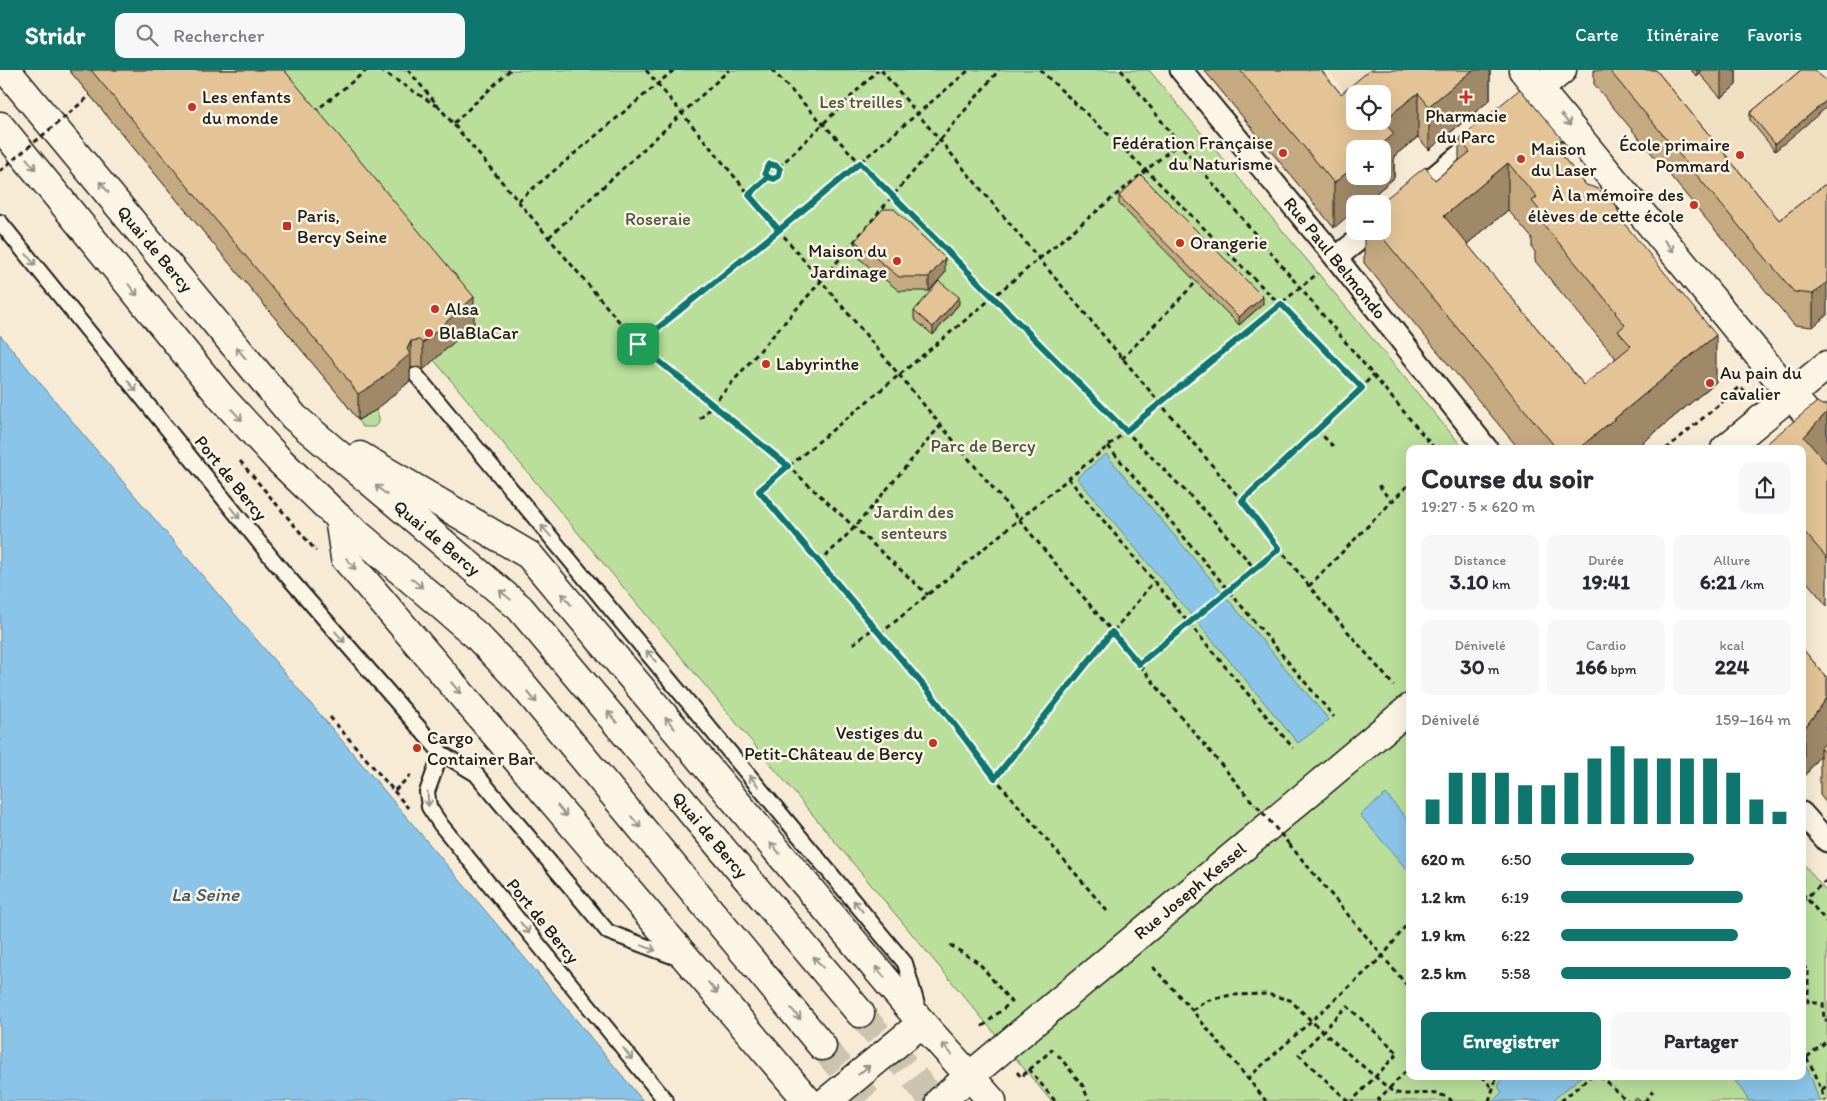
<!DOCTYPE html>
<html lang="fr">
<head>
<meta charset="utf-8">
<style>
	body { margin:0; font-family:Itim,sans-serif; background:#f7f7f7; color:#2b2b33; height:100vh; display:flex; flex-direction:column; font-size:19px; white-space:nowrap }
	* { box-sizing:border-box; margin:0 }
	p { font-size:16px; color:#7c7c81 }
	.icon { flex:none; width:28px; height:28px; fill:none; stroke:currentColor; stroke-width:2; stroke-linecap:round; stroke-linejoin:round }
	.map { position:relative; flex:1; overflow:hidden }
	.sheet { position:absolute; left:1406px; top:375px; width:400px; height:635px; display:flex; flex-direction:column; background:#fff; border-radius:10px; box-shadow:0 5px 20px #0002 }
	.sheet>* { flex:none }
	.controls { position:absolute; left:1346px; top:15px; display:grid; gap:10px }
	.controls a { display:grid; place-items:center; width:45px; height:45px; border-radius:10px; background:#fff; box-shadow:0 5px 20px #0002; font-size:25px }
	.pin { position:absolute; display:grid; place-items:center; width:42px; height:42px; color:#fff; margin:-21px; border-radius:10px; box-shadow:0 2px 8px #0006 }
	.round { display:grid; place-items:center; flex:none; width:52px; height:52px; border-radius:10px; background:#f7f7f7 }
	.headline { display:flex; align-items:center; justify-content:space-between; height:85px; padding:0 15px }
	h1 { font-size:28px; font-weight:800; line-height:38px }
	.stats { display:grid; grid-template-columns:repeat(3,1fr); gap:8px; height:85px; padding:5px 15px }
	.stats div { display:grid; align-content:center; border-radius:10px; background:#f7f7f7; text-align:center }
	.stats b { font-size:21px; font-weight:800 }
	.stats small { font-size:14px; font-weight:400 }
	.stats p { font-size:14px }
	.chart { height:140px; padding:10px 15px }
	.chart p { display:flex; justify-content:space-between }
	.chart svg { width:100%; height:90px; margin-top:5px; stroke:#0f766e; stroke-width:6 }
	.button { display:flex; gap:10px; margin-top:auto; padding:10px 15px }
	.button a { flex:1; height:58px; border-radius:10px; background:#0f766e; color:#fff; font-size:20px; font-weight:800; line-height:58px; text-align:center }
	.button a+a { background:#f7f7f7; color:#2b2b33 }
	ul { padding:0 15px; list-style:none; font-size:16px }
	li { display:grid; grid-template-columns:80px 60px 1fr; align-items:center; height:38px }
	li i { height:12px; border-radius:6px; background:#0f766e }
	header { display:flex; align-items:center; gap:30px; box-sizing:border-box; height:70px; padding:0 25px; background:#0f766e; color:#fff }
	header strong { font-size:24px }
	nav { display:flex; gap:28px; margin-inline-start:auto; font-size:18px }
	.search { width:350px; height:45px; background:#f7f7f7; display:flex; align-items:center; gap:12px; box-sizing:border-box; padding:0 18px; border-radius:10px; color:#7c7c81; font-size:19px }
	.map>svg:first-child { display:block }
</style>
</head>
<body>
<header>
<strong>Stridr</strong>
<div class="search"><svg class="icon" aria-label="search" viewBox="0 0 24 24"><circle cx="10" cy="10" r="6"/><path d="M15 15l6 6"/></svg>Rechercher</div>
<nav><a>Carte</a><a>Itinéraire</a><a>Favoris</a></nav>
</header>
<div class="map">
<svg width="1827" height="1031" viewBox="0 0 1827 1031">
	<rect width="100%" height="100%" fill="#f7ebd5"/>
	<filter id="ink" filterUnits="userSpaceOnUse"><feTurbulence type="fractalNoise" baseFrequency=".02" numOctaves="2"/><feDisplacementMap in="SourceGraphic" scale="10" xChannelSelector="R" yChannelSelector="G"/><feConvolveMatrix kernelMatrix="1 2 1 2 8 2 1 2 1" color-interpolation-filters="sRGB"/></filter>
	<g filter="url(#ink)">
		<g fill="#f1dfc2">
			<polygon points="1327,0 1396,0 1355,24 1355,34"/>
			<polygon points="1598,0 1806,0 1827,18 1827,145 1780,184"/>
		</g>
		<polygon fill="#b9df9a" stroke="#6a7e5b" points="69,0 1149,0 1464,379 1410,379 1410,1006 1802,1006 1803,793 1827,823 1827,1031 1051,1031 434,290 376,339 379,347 379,352 374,357 363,357 343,330"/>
		<g fill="#8ac5e9" stroke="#5e8197">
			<path d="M0 265C213 521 432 773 643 1031H0Z"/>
			<polygon points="1106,384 1329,650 1298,673 1077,408"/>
			<polygon points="1386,724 1410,753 1410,803 1360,745"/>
			<polygon points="1803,990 1812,1009 1819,1031 1749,1031 1737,1013 1730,1006 1802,1006"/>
			<polygon points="1503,1006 1582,1006 1552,1031 1493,1031 1502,1022 1498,1017"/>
		</g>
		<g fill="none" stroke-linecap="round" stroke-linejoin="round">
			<g stroke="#cbc2b0" stroke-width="28" stroke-dasharray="28 14" stroke-linecap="butt">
				<polyline points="860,943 934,1031"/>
				<polyline points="822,976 869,1031"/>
			</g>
			<defs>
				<g id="service">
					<polyline points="0,152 275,492 441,683 476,704 608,862 680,889"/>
					<polyline points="416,305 905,893 918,938"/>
					<polyline points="441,683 427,722 429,737 441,755 666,1031"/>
				</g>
				<g id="pedestrian">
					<polyline points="1181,0 1336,188 1487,379"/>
					<polyline points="1382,150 1480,69"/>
					<polyline points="1336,188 1369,161"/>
					<polyline points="1802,743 1827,771"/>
				</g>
				<g id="minor">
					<polyline points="1523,0 1827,368"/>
					<polyline points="1539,19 1562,0"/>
				</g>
				<g id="secondary">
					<polyline points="1725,379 1827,295"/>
					<polyline points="940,1031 1410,638"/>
				</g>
				<g id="primary">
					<polyline points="6,0 294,347 520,538 860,943"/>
					<polyline points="0,56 222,328 278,389 339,448 476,565 518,609 822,976"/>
					<polyline points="360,386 529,485 922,953 992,1031"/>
					<polyline points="339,448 345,488 808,1031"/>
					<polyline points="827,1031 922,953"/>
				</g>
			</defs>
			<use href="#service" stroke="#1c1c1c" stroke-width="18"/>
			<use href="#pedestrian" stroke="#1c1c1c" stroke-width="25"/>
			<use href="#minor" stroke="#1c1c1c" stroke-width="31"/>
			<use href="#secondary" stroke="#1c1c1c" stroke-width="31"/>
			<use href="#primary" stroke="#1c1c1c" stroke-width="31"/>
			<g stroke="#1c1c1c" stroke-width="3" stroke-dasharray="5 4" stroke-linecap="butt">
				<polyline points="380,0 437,36"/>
				<polyline points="408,0 638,274 788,396 928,525"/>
				<polyline points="646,0 1139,594 1177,642 1255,735"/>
				<polyline points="772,0 860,93 1208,444 1255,499"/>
				<polyline points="881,0 1242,431 1309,516 1394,616"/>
				<polyline points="1040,0 1146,100 1362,317"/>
				<polyline points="1121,0 1179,73 1435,379"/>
				<polyline points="314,42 367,0"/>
				<polyline points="454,53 510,0"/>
				<circle cx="773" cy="102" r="7"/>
				<polyline points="779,97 878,0"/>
				<polyline points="749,125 768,107"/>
				<polyline points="518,131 674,0"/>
				<polyline points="549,167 729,0"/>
				<polyline points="638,274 779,161 969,0"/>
				<polyline points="1122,289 1196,212"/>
				<polyline points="700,349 821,211 999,0"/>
				<polyline points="1317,360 1333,376"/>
				<polyline points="1108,376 1334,647"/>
				<polyline points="1666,379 1740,317 1750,325"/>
				<polyline points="240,391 316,481"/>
				<polyline points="1068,408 1293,678"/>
				<polyline points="1379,415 1391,432"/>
				<polyline points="1242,431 1362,317 1373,305"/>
				<polyline points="819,493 855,457 940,356"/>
				<polyline points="1309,516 1410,413"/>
				<polyline points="880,564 1318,203"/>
				<polyline points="853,574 874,558"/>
				<polyline points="1139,594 1279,479"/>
				<polyline points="330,647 394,721 411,705"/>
				<polyline points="995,708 1154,511"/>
				<polyline points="394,721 408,738"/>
				<polyline points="1289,774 1410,919"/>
				<polyline points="1802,823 1827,852"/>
				<polyline points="1802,831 1827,810"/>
				<polyline points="1107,841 995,708 934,627 759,421 1179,73"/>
				<polyline points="950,875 979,893 1011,932 983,956 985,958"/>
				<polyline points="1153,897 1192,940 1266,1031"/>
				<polyline points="1802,897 1808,898 1808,932 1823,934 1824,950 1827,950"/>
				<path d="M1192 940 1206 931 1231 925 1267 924 1290 930 1324 963 1393 1022C1411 1028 1437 1017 1452 1031"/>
				<polyline points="1802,980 1815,1003 1825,1031"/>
				<polyline points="1058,985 1083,1016 1089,1031"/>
				<polyline points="1807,987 1827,971"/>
				<polyline points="1029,999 1055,1031"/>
				<polyline points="1017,1002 1021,1007 1053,979"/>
				<polyline points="1482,1006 1492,1018"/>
				<polyline points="1600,1006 1627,1031"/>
				<polyline points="1247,1009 1383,886 1410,850"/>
				<polyline points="1822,1020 1827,1015"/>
				<polyline points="1348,1031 1299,985 1347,936 1398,983 1352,1031"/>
				<polyline points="1377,1031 1410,997"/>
				<polyline points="1489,1031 1497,1006"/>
				<polyline points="1561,1031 1591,1006"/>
				<polyline points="1645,1031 1653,1021"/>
			</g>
			<use href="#service" stroke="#fcf5e5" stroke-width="14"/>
			<use href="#pedestrian" stroke="#fcf5e5" stroke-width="21"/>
			<use href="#minor" stroke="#fcf5e5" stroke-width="28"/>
			<use href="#secondary" stroke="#fcf5e5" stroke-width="28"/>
			<use href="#primary" stroke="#fcf5e5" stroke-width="28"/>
			<g stroke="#1c1c1c" stroke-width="3" stroke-dasharray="5 4" stroke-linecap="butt">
				<polyline points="0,101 92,24"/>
				<polyline points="1257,736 1289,774"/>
			</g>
		</g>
		<g fill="#c4a981" stroke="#1c1c1c" fill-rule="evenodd">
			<polygon points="69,0 284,0 474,254 423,300 419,297 411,298 410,301 410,311 376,340 358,350 343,330"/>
			<polygon points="1204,0 1321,0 1341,24 1490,0 1490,30 1429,80 1418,67 1394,86 1394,108 1363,134 1355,134 1334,158"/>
			<polygon points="1594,0 1656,0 1779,150 1824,115 1813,257 1794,255 1594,14"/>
			<polygon points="1691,0 1736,0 1736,15 1721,28 1700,4 1697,7"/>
			<polygon points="1801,0 1775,81 1750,50 1750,43"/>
			<path d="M1459 69 1562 86 1586 115 1620 146 1716 312 1635 379H1519L1364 193V161H1382L1435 110 1459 90ZM1508 140 1532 168V178L1535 182V191L1615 287V290L1584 315 1467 174Z"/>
			<polygon points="1119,126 1263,234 1239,255 1119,134"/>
			<polygon points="855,171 945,203 929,221 899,221 855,185"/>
			<polygon points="959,234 933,265 914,249 914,241"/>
			<polygon points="1822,335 1827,335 1827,390 1825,392 1827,394 1827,536 1802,506 1802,379"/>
			<polygon points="1802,578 1827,608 1827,734 1820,725 1820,685 1804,707 1802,704"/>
		</g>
		<g fill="#a08969" stroke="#1c1c1c">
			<polygon points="1473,0 1490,0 1490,30 1429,80 1429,36"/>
			<polygon points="1697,0 1700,0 1700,4 1697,7"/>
			<polygon points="1721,0 1736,0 1736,15 1721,28"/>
			<polygon points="1418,23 1418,67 1394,86 1394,108 1363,134 1355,134 1355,140 1334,158 1334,113 1355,96 1355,106 1382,106 1382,79 1376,79 1383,51"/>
			<polygon points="1827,30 1827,37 1775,81 1775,74"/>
			<polygon points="1562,69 1562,116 1554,76"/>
			<polygon points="1508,93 1508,140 1444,193 1444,146"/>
			<polygon points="945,188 945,203 929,221 929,207"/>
			<polygon points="1827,212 1827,245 1813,257 1813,224"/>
			<polygon points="474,227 474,254 423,300 423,273"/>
			<polygon points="959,227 959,234 933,265 933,257"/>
			<polygon points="1263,227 1263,234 1239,255 1239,247"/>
			<polygon points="1716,265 1716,312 1635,379 1578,379"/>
			<polygon points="411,271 411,298 410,301 410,311 376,340 358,350 358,324 407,279"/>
			<polygon points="1827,342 1827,390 1804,415 1804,367"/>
			<polygon points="1827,628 1827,675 1820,678 1820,685 1804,707 1804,659"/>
		</g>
		<g fill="#e4c496" stroke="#1c1c1c" fill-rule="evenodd">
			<polygon points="91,0 284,0 474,227 423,273 419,270 411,271 407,279 410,284 376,313 358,324 343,303"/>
			<path d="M1240 0H1321L1341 24 1370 0H1473L1429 36 1418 23 1383 51 1394 64 1376 79H1355V96L1334 113ZM1355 24H1382V51H1355Z"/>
			<polygon points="1609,0 1656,0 1779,150 1824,115 1827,116 1827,212 1813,224 1794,222"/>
			<polygon points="1801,0 1814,0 1827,11 1827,30 1775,74 1750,43"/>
			<path d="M1520 19 1562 69 1554 76 1586 115 1599 119 1611 133H1615L1620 146 1627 157 1716 265 1578 379H1557L1377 161H1382V134H1379L1425 97 1435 110 1470 82 1459 69ZM1508 93 1537 127 1532 131 1540 141 1535 144 1616 242 1615 243 1625 255 1618 261 1631 276 1584 315 1444 146Z"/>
			<polygon points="1141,105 1263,227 1239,247 1119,126"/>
			<polygon points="883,139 894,139 945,188 929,207 899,207 855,171"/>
			<polygon points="939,211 959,227 933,257 914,241"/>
			<polygon points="1817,332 1822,335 1827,335 1827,342 1804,367 1827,394 1827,488 1802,459 1802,379 1760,379"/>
			<polygon points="1802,578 1827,608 1827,628 1804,659 1802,657"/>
			<polygon points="1827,672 1827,687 1820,678"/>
			<polygon points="1637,1028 1640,1031 1633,1031"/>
		</g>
		<defs><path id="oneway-shaft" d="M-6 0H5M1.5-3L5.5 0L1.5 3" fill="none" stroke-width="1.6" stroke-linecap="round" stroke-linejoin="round" transform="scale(1.25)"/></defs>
		<g stroke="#97938b">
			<use href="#oneway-shaft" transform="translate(1566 50) rotate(50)"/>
			<use href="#oneway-shaft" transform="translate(31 94) rotate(51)"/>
			<use href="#oneway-shaft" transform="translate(104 117) rotate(-130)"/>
			<use href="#oneway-shaft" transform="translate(1669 176) rotate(50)"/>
			<use href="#oneway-shaft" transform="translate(31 190) rotate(51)"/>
			<use href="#oneway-shaft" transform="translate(133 220) rotate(51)"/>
			<use href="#oneway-shaft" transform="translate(241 283) rotate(-130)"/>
			<use href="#oneway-shaft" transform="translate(132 316) rotate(51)"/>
			<use href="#oneway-shaft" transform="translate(237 345) rotate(47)"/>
			<use href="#oneway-shaft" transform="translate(381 420) rotate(-140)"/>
			<use href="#oneway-shaft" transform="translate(235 443) rotate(51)"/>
			<use href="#oneway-shaft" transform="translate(546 461) rotate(-131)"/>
			<use href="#oneway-shaft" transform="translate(351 494) rotate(50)"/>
			<use href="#oneway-shaft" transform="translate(417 513) rotate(40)"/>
			<use href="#oneway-shaft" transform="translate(505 525) rotate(-140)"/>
			<use href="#oneway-shaft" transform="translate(566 529) rotate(-130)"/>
			<use href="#oneway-shaft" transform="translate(340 567) rotate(49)"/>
			<use href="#oneway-shaft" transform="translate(651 586) rotate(-130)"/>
			<use href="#oneway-shaft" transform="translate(456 618) rotate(50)"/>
			<use href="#oneway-shaft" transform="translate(532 627) rotate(50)"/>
			<use href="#oneway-shaft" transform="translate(612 647) rotate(-130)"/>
			<use href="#oneway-shaft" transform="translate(670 653) rotate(-130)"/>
			<use href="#oneway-shaft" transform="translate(754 711) rotate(-130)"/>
			<use href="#oneway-shaft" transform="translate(428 729) rotate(86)"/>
			<use href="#oneway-shaft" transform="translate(562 741) rotate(50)"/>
			<use href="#oneway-shaft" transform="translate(636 752) rotate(50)"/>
			<use href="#oneway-shaft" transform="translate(775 778) rotate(-130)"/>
			<use href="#oneway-shaft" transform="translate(858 836) rotate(-130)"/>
			<use href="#oneway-shaft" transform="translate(525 858) rotate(51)"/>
			<use href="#oneway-shaft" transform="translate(649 878) rotate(21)"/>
			<use href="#oneway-shaft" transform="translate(818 892) rotate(-130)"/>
			<use href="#oneway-shaft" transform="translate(880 902) rotate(-130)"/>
			<use href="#oneway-shaft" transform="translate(713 918) rotate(50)"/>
			<use href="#oneway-shaft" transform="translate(796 944) rotate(50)"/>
			<use href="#oneway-shaft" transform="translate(947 979) rotate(-132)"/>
			<use href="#oneway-shaft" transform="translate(628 984) rotate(51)"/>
			<use href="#oneway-shaft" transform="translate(864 1000) rotate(-39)"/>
		</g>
	</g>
	<g fill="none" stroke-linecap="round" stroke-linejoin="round" filter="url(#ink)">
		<defs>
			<polyline id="route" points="638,274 788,396 759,421 934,628 995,708 1112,562 1139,594 1279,479 1242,431 1362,318 1281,234 1126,361 860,93 779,160 749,125 768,107 765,103 767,97 770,94 777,96 780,99 779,106 774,109 768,107 749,125 779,160 638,274"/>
		</defs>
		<use href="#route" stroke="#fff" stroke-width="10"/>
		<use href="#route" stroke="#0f766e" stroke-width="6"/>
	</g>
	<g fill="#c8321e" stroke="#fcf5e5" stroke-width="2">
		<path d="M1463.5 19.5h5v5h5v5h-5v5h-5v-5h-5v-5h5z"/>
		<circle cx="192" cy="37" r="5"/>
		<circle cx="1283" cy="83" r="5"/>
		<circle cx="1740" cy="85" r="5"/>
		<circle cx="1521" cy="89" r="5"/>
		<circle cx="1694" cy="135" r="5"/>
		<rect x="282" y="151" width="10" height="10" rx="2.5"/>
		<circle cx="1180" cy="173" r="5"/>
		<circle cx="897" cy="191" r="5"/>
		<circle cx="435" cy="239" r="5"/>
		<circle cx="429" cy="263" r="5"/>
		<circle cx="766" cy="294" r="5"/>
		<circle cx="1710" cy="313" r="5"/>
		<circle cx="933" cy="673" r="5"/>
		<circle cx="417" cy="678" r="5"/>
	</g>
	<g text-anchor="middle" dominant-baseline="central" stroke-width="5" stroke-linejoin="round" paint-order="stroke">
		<g font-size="18" fill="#1c1c1c" stroke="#fcf5e5" text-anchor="start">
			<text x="202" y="27">Les enfants<tspan x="202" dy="21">du monde</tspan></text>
			<text x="1466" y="46" text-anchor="middle">Pharmacie<tspan x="1466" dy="21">du Parc</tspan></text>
			<text x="1273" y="73" text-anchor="end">Fédération Française<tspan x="1273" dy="21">du Naturisme</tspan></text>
			<text x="1730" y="75" text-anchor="end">École primaire<tspan x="1730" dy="21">Pommard</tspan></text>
			<text x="1531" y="79">Maison<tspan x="1531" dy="21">du Laser</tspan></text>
			<text x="1684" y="125" text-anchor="end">À la mémoire des<tspan x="1684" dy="21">élèves de cette école</tspan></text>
			<text x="297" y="146">Paris,<tspan x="297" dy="21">Bercy Seine</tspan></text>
			<text x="1190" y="173">Orangerie</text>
			<text x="887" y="181" text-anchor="end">Maison du<tspan x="887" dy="21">Jardinage</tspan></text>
			<text x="445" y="239">Alsa</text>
			<text x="439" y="263">BlaBlaCar</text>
			<text x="776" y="294">Labyrinthe</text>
			<text x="1720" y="303">Au pain du<tspan x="1720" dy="21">cavalier</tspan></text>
			<text x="923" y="663" text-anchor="end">Vestiges du<tspan x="923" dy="21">Petit-Château de Bercy</tspan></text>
			<text x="427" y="668">Cargo<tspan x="427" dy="21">Container Bar</tspan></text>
		</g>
		<g font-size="18" fill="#4b5642" stroke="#fcf5e5">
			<text x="861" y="32">Les treilles</text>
			<text x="658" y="149">Roseraie</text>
			<text x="983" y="376">Parc de Bercy</text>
			<text x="914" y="442">Jardin des<tspan x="914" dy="21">senteurs</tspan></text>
		</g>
		<g font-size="18" fill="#1c1c1c" stroke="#fcf5e5">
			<text transform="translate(155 179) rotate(50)">Quai de Bercy</text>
			<text transform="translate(1335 188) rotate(51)">Rue Paul Belmondo</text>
			<text transform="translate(231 408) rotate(51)">Port de Bercy</text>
			<text transform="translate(437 468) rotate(40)">Quai de Bercy</text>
			<text transform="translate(710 765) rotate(50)">Quai de Bercy</text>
			<text transform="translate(1190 821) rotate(-40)">Rue Joseph Kessel</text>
			<text transform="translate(543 851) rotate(51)">Port de Bercy</text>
		</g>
		<g font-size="19" font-style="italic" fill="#425764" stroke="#fcf5e5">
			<text x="205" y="824">La Seine</text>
		</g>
	</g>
</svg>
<div class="controls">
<a><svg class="icon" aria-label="locate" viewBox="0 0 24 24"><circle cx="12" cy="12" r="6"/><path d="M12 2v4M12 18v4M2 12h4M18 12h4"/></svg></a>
<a>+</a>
<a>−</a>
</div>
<div class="pin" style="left:638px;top:274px;background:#1e9e55"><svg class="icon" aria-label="arrive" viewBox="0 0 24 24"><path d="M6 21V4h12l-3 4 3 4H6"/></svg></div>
<section class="sheet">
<div class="headline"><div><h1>Course du soir</h1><p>19:27 · 5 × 620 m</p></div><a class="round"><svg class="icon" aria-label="share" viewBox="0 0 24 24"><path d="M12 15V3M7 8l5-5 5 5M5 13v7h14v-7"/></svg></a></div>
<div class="stats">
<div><p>Distance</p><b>3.10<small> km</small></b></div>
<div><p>Durée</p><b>19:41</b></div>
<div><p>Allure</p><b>6:21<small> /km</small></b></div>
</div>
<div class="stats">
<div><p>Dénivelé</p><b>30<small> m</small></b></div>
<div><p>Cardio</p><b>166<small> bpm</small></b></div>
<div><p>kcal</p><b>224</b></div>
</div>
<div class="chart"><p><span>Dénivelé</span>159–164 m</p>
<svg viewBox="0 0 160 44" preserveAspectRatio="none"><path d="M5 44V32M15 44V19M25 44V19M35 44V19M45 44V25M55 44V25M65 44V19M75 44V12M85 44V6M95 44V12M105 44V12M115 44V12M125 44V12M135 44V19M145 44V32M155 44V38"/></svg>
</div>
<ul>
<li><b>620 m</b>6:50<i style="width:58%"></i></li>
<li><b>1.2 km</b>6:19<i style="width:79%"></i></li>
<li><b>1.9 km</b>6:22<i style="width:77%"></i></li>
<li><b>2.5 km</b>5:58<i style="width:100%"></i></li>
</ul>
<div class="button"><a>Enregistrer</a><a>Partager</a></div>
</section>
</div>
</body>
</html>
